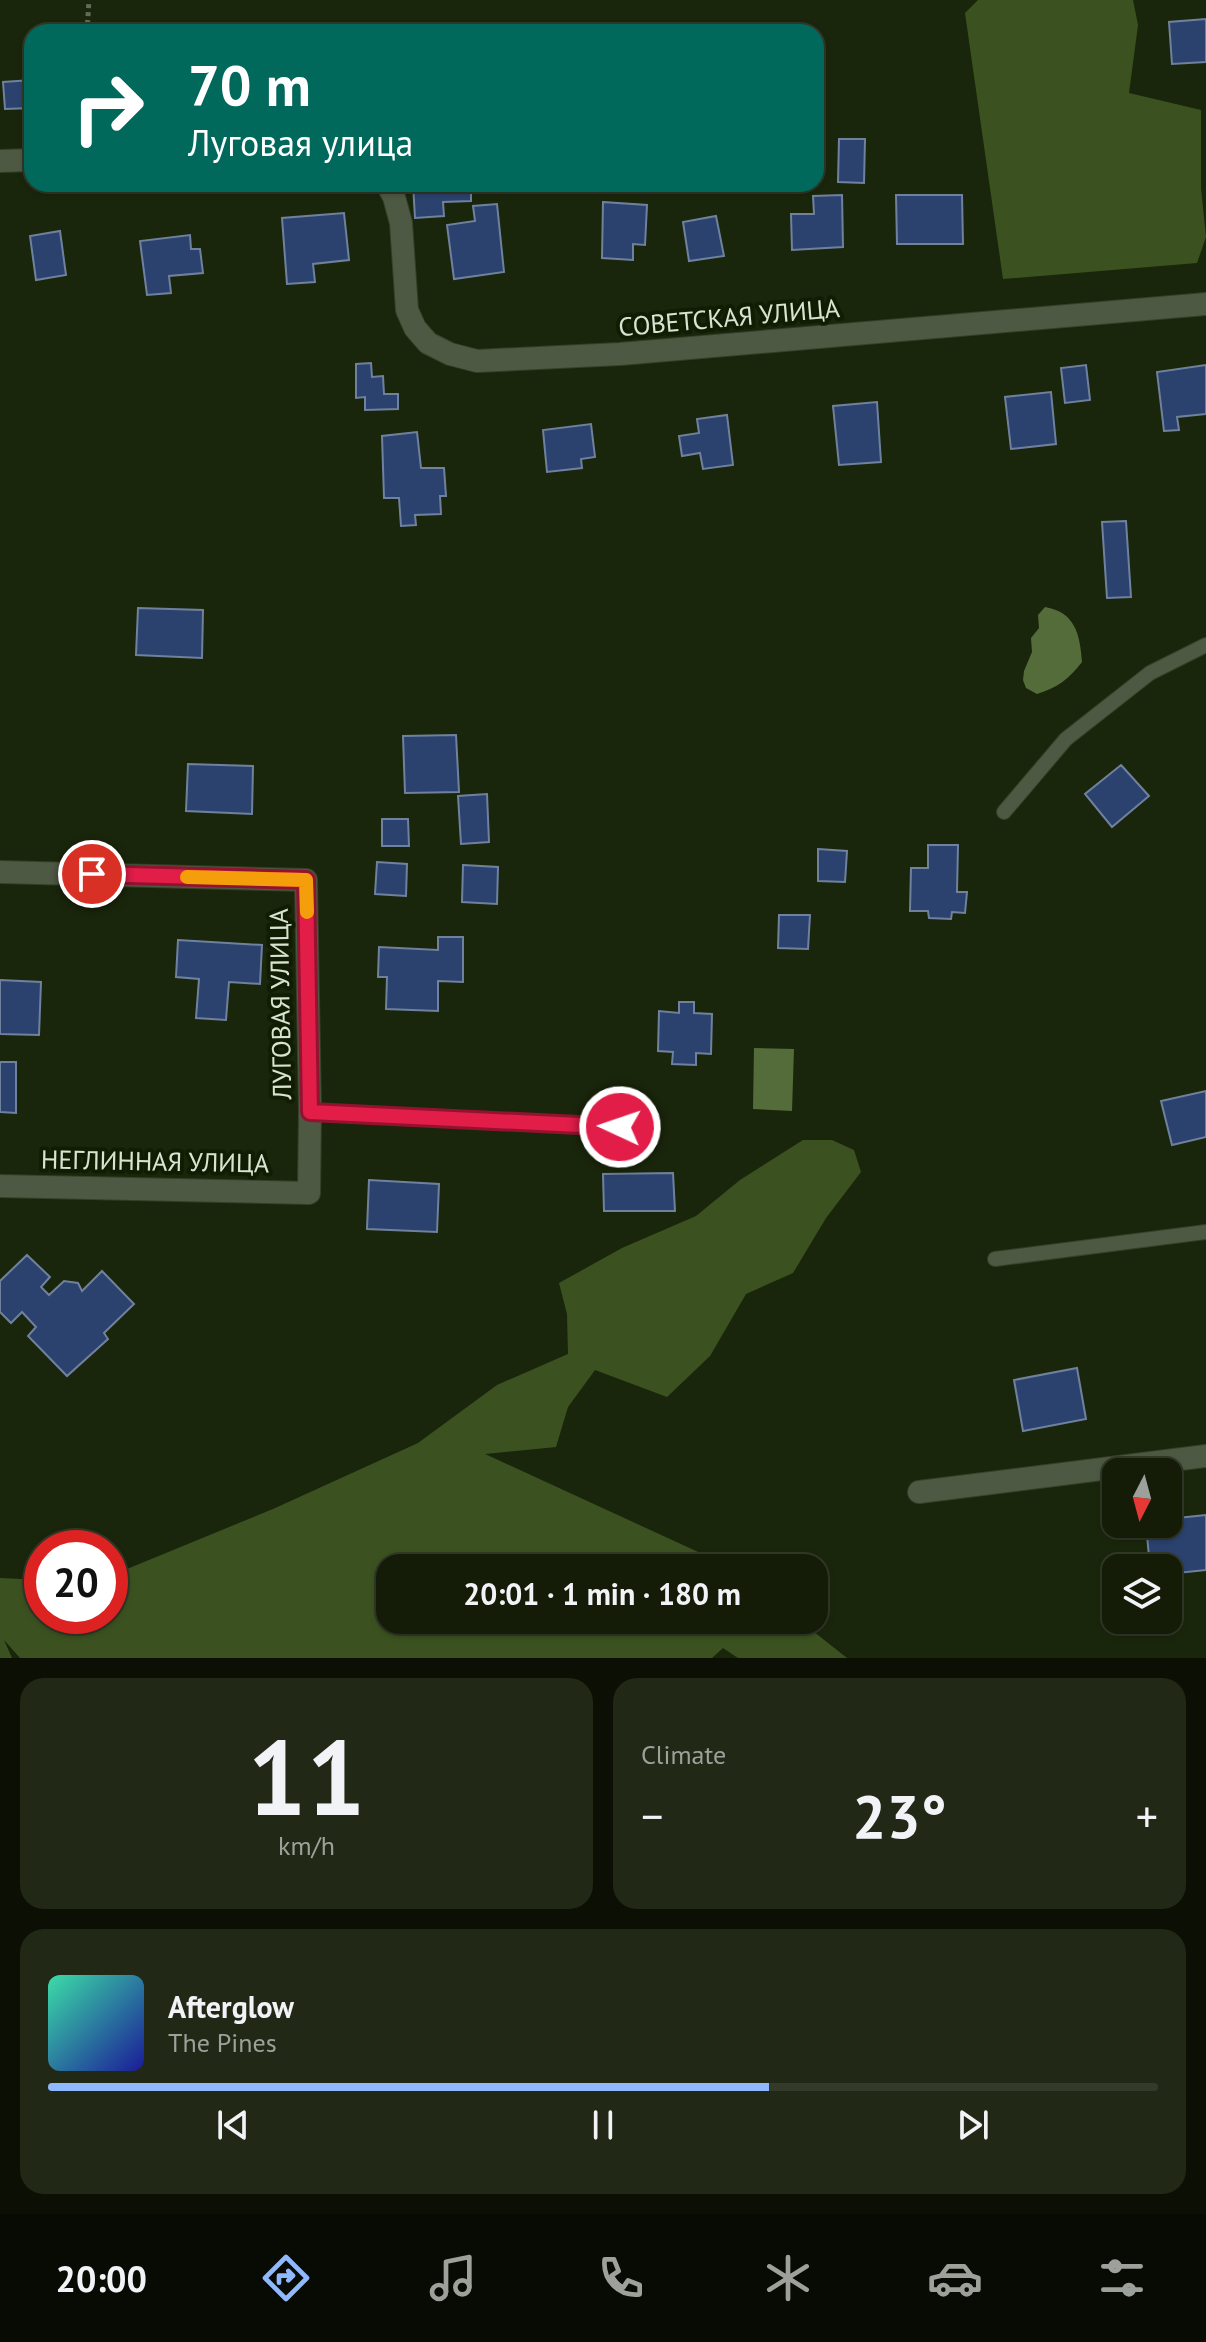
<!DOCTYPE html>
<meta charset="utf-8">
<style>
:root{--surface:#141c08;--page:#212916;--text:#f1f3f6;--muted:#9da19c;--line:#333a29;--accent:#90b8fd}
body{margin:0;font-family:"PT Sans",sans-serif;background:var(--page);color:var(--text);height:100vh;display:flex;flex-direction:column;font-size:30px;white-space:nowrap}
*{box-sizing:border-box;margin:0}
p{font-size:26px;color:var(--muted)}
.icon{flex:none;width:44px;height:44px;fill:none;stroke:currentColor;stroke-width:2;stroke-linecap:round;stroke-linejoin:round}
.map{position:relative;height:1658px;overflow:hidden}
.details{display:flex;flex-direction:column;gap:20px;padding:20px;background:#0b0f04;flex:1}
.details>*{flex:none}
.hud{position:absolute;left:24px;top:24px;width:800px;height:168px;border-radius:24px;box-shadow:0 2px 6px #0004,0 0 0 2px var(--line);background:#00695c;color:#fff;overflow:hidden}
.needle{width:52px;rotate:186deg}
.tools{position:absolute;left:1102px;top:1458px;display:grid;gap:16px}
.tools a{display:grid;place-items:center;width:80px;height:80px;border-radius:16px;background:var(--surface);box-shadow:0 2px 6px #0004,0 0 0 2px var(--line);font-size:40px}
.speed{position:absolute;left:24px;top:1530px;display:flex;gap:16px;font-size:40px;font-weight:700;text-align:center}
.speed>*{display:grid;place-content:center;width:104px;height:104px;border-radius:50%;background:var(--surface);box-shadow:0 2px 6px #0004,0 0 0 2px var(--line);line-height:1}
.speed .limit{border:12px solid #d22;background:#fff;color:#111}
.pin{position:absolute;display:grid;place-items:center;width:68px;height:68px;color:#fff;margin:-34px;border:4px solid #fff;border-radius:50%;box-shadow:0 2px 8px #0007}
.me{position:absolute;width:88px;margin:-44px;rotate:273deg;stroke-linejoin:round;filter:drop-shadow(0 0 6px #0008)}
.turn{display:flex;align-items:center;gap:28px;height:168px;padding:0 32px;font-size:36px}
.turn .icon{width:104px;height:104px;stroke-width:2.5}
.turn b{display:block;font-size:56px;line-height:68px}
.big{font-size:60px;font-weight:600;line-height:1.1}
.details .card{flex:1;display:flex;flex-direction:column;justify-content:center;gap:12px;min-width:0;padding:0 28px;border-radius:24px;background:var(--page)}
.details .dial{align-items:center;gap:0}
.dial b{font-size:104px;line-height:1}
.song{display:flex;align-items:center;gap:24px}
.cover{width:96px;height:96px;border-radius:12px;background:linear-gradient(135deg,hsl(160 70% 55%),hsl(240 70% 35%))}
.played{height:8px;border-radius:4px;background:linear-gradient(90deg,var(--accent) 65%,var(--line) 65%)}
.keys{display:flex;justify-content:space-around;direction:ltr}
.heat{display:flex;justify-content:space-between;align-items:center;font-size:44px;direction:ltr}
.details .tiles{flex:1;display:grid;gap:20px;grid-template-columns:1fr 1fr}
.card:last-child{grid-column:span 2}
.trip{position:absolute;left:376px;top:1554px;width:452px;height:80px;border-radius:24px;background:var(--surface);box-shadow:0 2px 6px #0004,0 0 0 2px var(--line);font-weight:600;line-height:80px;text-align:center}
.tab-bar{display:flex;height:128px;justify-content:space-around;align-items:center;background:#080b03;color:var(--muted)}
.tab-bar .icon{width:56px;height:56px}
.tab-bar .current{color:var(--accent)}
.tab-bar b{font-size:36px;color:var(--text)}
.map>svg:first-child{display:block}
</style>
<div class="map">
<svg width="1206" height="1658" viewBox="0 0 1206 1658">
<rect width="100%" height="100%" fill="#1a260b"/>
<path fill="#3b5220" d="M978,0H1133L1138,25L1129,93L1201,110V188L1206,237L1197,263L1003,279L965,13Z
M803,1140H832L854,1150L861,1172L826,1218L793,1273L746,1294L710,1356L667,1397L595,1370L568,1407L556,1447L485,1454L733,1568H390V1620H799L847,1658H738L723,1648L712,1658H20L4,1640L12,1658H0V1578L42,1580V1616H110V1576L273,1509L418,1443L497,1385L568,1354L567,1314L559,1283L622,1248L696,1216L740,1180Z"/>
<path fill="#546c3a" d="M1045,607C1075,612 1080,634 1082,662C1069,679 1057,688 1037,694L1026,688L1023,680L1024,671L1032,652L1031,638L1039,628L1038,615Z
M754,1048L794,1049L792,1111L753,1109Z"/>
<path fill="#2a426d" stroke="#70819e" stroke-width="2" d="M1206,19V62L1172,64L1169,22Z
M32,80V108L5,109L3,82Z
M839,139H865L864,183L838,182Z
M413,184H471V201L443,202L444,216L415,218Z
M842,195L843,247L792,250L791,214H814L813,196Z
M896,195H962L963,244H897Z
M603,202L647,205L645,245L633,244V260L602,258Z
M497,204L504,272L454,279L447,225L475,221L473,206Z
M344,213L349,260L313,264L315,282L287,284L282,218Z
M716,216L724,256L689,261L683,222Z
M60,231L66,275L36,280L30,236Z
M190,235L191,249H200L203,273L169,276L171,293L147,295L140,241Z
M371,363L372,377L383,376L384,394H398V409L365,410V397L356,398V364Z
M1086,365L1090,400L1065,403L1061,368Z
M1206,365V414L1177,417L1179,430L1164,431L1157,372Z
M1051,392L1056,444L1011,449L1005,397Z
M877,402L881,462L839,465L833,406Z
M727,415L733,465L703,469L700,453L682,456L679,436L699,433L697,419Z
M591,424L595,457L581,459L582,468L547,472L543,430Z
M417,432L421,468H444L446,496H440L441,514L415,515L416,525L401,526L399,498H384L382,436Z
M1126,521L1131,597L1107,598L1102,522Z
M138,608L203,610L202,658L136,655Z
M456,735L459,792L405,793L403,736Z
M188,764L253,766L252,814L186,811Z
M1121,765L1149,796L1112,827L1085,794Z
M487,794L489,842L461,844L458,796Z
M382,819H408L409,846H382Z
M928,845H958L957,892H967L965,913L952,912L951,919L929,918L928,911H910L911,868H928Z
M818,849L847,851L845,882L818,881Z
M377,862L407,864L406,896L375,894Z
M463,865L498,867L497,904L462,902Z
M779,915H810L808,949L778,948Z
M438,937H463V982L438,981V1011L386,1009L387,977H378L379,947L438,950Z
M178,940L262,945L260,984L229,982L226,1020L196,1018L199,979L176,977Z
M0,980L41,982L39,1035L0,1034Z
M679,1002H694V1013L712,1014L711,1054L696,1053V1065L672,1064L673,1052L658,1051L659,1011L679,1013Z
M0,1062H16V1113L0,1112Z
M1206,1091V1137L1172,1145L1161,1101Z
M673,1173L675,1211H604L603,1174Z
M369,1180L439,1184L437,1232L367,1229Z
M27,1255L50,1277L41,1287L49,1295L64,1281L78,1283L82,1291L102,1271L134,1304L104,1333L108,1339L67,1376L28,1336L36,1327L22,1312L11,1323L0,1312V1281Z
M1077,1368L1086,1419L1023,1431L1014,1380Z
M1206,1515V1570L1168,1574V1568H1150L1146,1524H1168V1519Z"/>
<g fill="none" stroke-linecap="round" stroke-linejoin="round">
<g stroke="#354027" stroke-width="16">
<path id="service" d="M1004,812L1066,739L1150,673L1206,645
M310,1112L651,1129
M995,1259L1206,1232"/>
</g>
<g stroke="#354027" stroke-width="24">
<path id="minor" d="M0,161L32,160
M387,184L394,197L401,223L407,310L415,328L428,343L450,354L477,361L620,354L1206,304
M0,872L306,880L310,1112L309,1193L0,1186
M919,1492L1206,1456"/>
</g>
<path stroke="#616c55" stroke-width="5" stroke-dasharray="4 4" stroke-linecap="butt" d="M87,32L89,0"/>
<use href="#service" stroke="#4e5944" stroke-width="14"/>
<use href="#minor" stroke="#4e5944" stroke-width="22"/>
</g>
<g fill="none" stroke-linecap="round" stroke-linejoin="round">
<g stroke="#92132f" stroke-width="20">
<path id="route" d="M92,874L306,880L310,1112L620,1127"/>
</g>
<use href="#route" stroke="#e11d48" stroke-width="14"/>
<path stroke="#f59e0b" stroke-width="14" d="M187,877L306,880L307,912"/>
</g>
<g text-anchor="middle" dominant-baseline="central" stroke-width="8" stroke-linejoin="round" paint-order="stroke">
<g font-size="26" fill="#dae3d2" stroke="#111d03">
<text transform="translate(729 317) rotate(-5)">СОВЕТСКАЯ УЛИЦА</text>
<text transform="translate(280 1004) rotate(-91)">ЛУГОВАЯ УЛИЦА</text>
<text transform="translate(155 1161) rotate(1)">НЕГЛИННАЯ УЛИЦА</text>
</g>
</g>
</svg>
<div class="tools">
<a><svg class="needle" viewBox="-14 -14 28 28"><path d="M0-13l5 13h-10z" fill="#e53935"/><path d="M0 13l5-13h-10z" fill="#9da19c"/></svg></a>
<a><svg class="icon" aria-label="layers" viewBox="0 0 24 24"><path d="M12 4l9 5-9 5-9-5zM3 14l9 5 9-5"/></svg></a>
</div>
<div class="speed"><div class="limit">20</div></div>
<div class="pin" style="left:92px;top:874px;background:#d93025"><svg class="icon" aria-label="arrive" viewBox="0 0 24 24"><path d="M6 21V4h12l-3 4 3 4H6"/></svg></div>
<svg class="me" style="left:620px;top:1127px" viewBox="-20 -20 40 40"><circle r="17" fill="#e11d48" stroke="#fff" stroke-width="3"/><path d="M0-11L8 9 0 5-8 9z" fill="#fff"/></svg>
<div class="trip">20:01 · 1 min · 180 m</div>
<div class="hud">
<div class="turn"><svg class="icon" aria-label="right" viewBox="0 0 24 24"><path d="M7 20v-9h11M14 6l5 5-5 5"/></svg><div><b>70 m</b>Луговая улица</div></div>
</div>
</div>
<section class="details">
<div class="tiles">
<div class="card dial"><b>11</b><p>km/h</p></div>
<div class="card"><p>Climate</p>
<div class="heat"><a>−</a><b class="big">23°</b><a>+</a></div>
</div>
<div class="card">
<div class="song"><i class="cover"></i><div><b>Afterglow</b><p>The Pines</p></div></div>
<div class="played"></div>
<div class="keys"><svg class="icon" aria-label="previous" viewBox="0 0 24 24"><path d="M18 5L8 12l10 7zM5 5v14"/></svg><svg class="icon" aria-label="pause" viewBox="0 0 24 24"><path d="M8 5v14M16 5v14"/></svg><svg class="icon" aria-label="next" viewBox="0 0 24 24"><path d="M6 5l10 7-10 7zM19 5v14"/></svg></div>
</div>
</div>
</section>
<nav class="tab-bar">
<b>20:00</b>
<svg class="icon current" aria-label="directions" viewBox="0 0 24 24"><path d="M12 3l9 9-9 9-9-9zM9 14v-3h6M13 9l2 2-2 2"/></svg>
<svg class="icon" aria-label="music" viewBox="0 0 24 24"><path d="M9 18V5l10-2v13"/><circle cx="6" cy="18" r="3"/><circle cx="16" cy="16" r="3"/></svg>
<svg class="icon" aria-label="phone" viewBox="0 0 24 24"><path d="M5 4h4l2 5-3 2q2 4 5 5l2-3 5 2v4C11 20 4 13 5 4z"/></svg>
<svg class="icon" aria-label="climate" viewBox="0 0 24 24"><path d="M12 3v18M4 7l16 10M4 17L20 7"/></svg>
<svg class="icon" aria-label="car" viewBox="0 0 24 24"><path d="M5 17H2v-5l4-1 3-4h7l3 4 3 1v5h-3M9 17h6M6 11h13"/><circle cx="7" cy="17" r="2"/><circle cx="17" cy="17" r="2"/></svg>
<svg class="icon" aria-label="filters" viewBox="0 0 24 24"><path d="M4 7h16M4 17h16"/><circle cx="9" cy="7" r="2"/><circle cx="15" cy="17" r="2"/></svg>
</nav>
